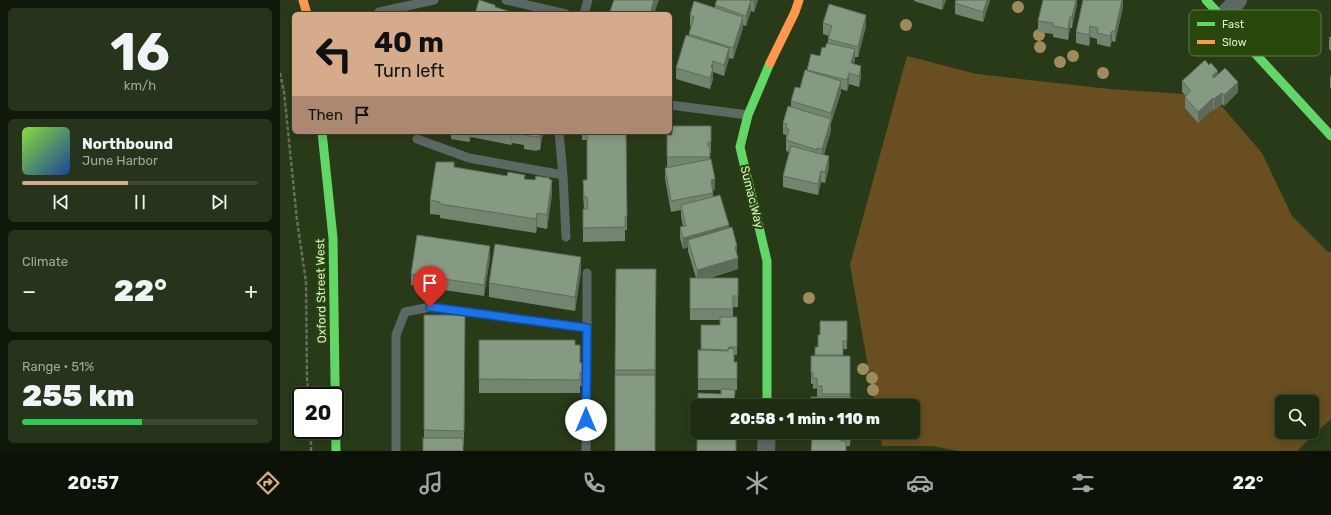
<!DOCTYPE html>
<meta charset="utf-8">
<style>
:root{--surface:#1e2c12;--page:#26341b;--text:#f1f3f6;--muted:#a1a79f;--line:#3c4832;--accent:#d6ab8b}
body{margin:0;font-family:Rubik,sans-serif;background:var(--page);color:var(--text);height:100vh;display:flex;flex-direction:column;font-size:15px;white-space:nowrap}
*{box-sizing:border-box;margin:0}
p{font-size:13px;color:var(--muted)}
.icon{flex:none;width:22px;height:22px;fill:none;stroke:currentColor;stroke-width:2;stroke-linecap:round;stroke-linejoin:round}
.map{position:relative;flex:1;overflow:hidden}
.sheet{display:flex;flex-direction:column;gap:8px;padding:8px;background:#10180a;width:280px}
.sheet>*{flex:none}
.top-card{position:absolute;left:12px;top:12px;width:380px;height:122px;border-radius:6px;box-shadow:0 2px 10px #0003,0 0 0 1px var(--line);background:#d6ab8b;color:#111;overflow:hidden}
.buttons{position:absolute;left:995px;top:395px;display:grid;gap:8px}
.buttons a{display:grid;place-items:center;width:44px;height:44px;border-radius:6px;background:var(--surface);box-shadow:0 2px 10px #0003,0 0 0 1px var(--line);font-size:20px}
.speed{position:absolute;left:12px;top:387px;display:flex;gap:8px;font-size:20px;font-weight:700;text-align:center}
.speed>*{display:grid;place-content:center;width:52px;height:52px;border-radius:50%;background:var(--surface);box-shadow:0 2px 10px #0003,0 0 0 1px var(--line);line-height:1}
.speed .limit{border:2px solid #111;border-radius:6px;background:#fff;color:#111}
.pin{position:absolute;display:grid;place-items:center;width:34px;height:34px;color:#fff;margin:-41px -17px;border-radius:50% 50% 50% 0;rotate:-45deg;box-shadow:0 0 4px #0007}
.pin .icon{rotate:45deg}
.me{position:absolute;width:44px;margin:-22px;rotate:0deg;stroke-linejoin:round;filter:drop-shadow(0 0 3px #0008)}
.turn{display:flex;align-items:center;gap:14px;height:84px;padding:0 16px;font-size:18px}
.turn .icon{width:52px;height:52px;stroke-width:2.5}
.turn b{display:block;font-size:28px;line-height:34px}
.then{display:flex;align-items:center;height:38px;padding:0 16px;background:#0003;gap:8px;font-size:15px}
.big{font-size:30px;font-weight:800;line-height:1.1}
.sheet .widget{flex:1;display:flex;flex-direction:column;justify-content:center;gap:6px;min-width:0;padding:0 14px;border-radius:6px;background:var(--page)}
.sheet .dial{align-items:center;gap:0}
.dial b{font-size:52px;line-height:1}
.song{display:flex;align-items:center;gap:12px}
.cover{width:48px;height:48px;border-radius:6px;background:linear-gradient(135deg,hsl(90 70% 55%),hsl(220 70% 35%))}
.played{height:4px;border-radius:2px;background:linear-gradient(90deg,var(--accent) 45%,var(--line) 45%)}
.keys{display:flex;justify-content:space-around;direction:ltr}
.heat{display:flex;justify-content:space-between;align-items:center;font-size:22px;direction:ltr}
.charge{height:6px;border-radius:3px;background:linear-gradient(90deg,#34c759 51%,var(--line) 0)}
.trip{position:absolute;left:410px;top:399px;width:230px;height:40px;border-radius:6px;background:var(--surface);box-shadow:0 2px 10px #0003,0 0 0 1px var(--line);font-weight:800;line-height:40px;text-align:center}
.menu{display:flex;height:64px;justify-content:space-around;align-items:center;background:#0c1207;color:var(--muted)}
.menu .icon{width:28px;height:28px}
.menu .selected{color:var(--accent)}
.menu b{font-size:18px;color:var(--text)}
main{display:flex;flex:1;min-height:0}
.map>svg:first-child{display:block}
</style>
<main>
<section class="sheet">
<div class="widget dial"><b>16</b><p>km/h</p></div>
<div class="widget">
<div class="song"><i class="cover"></i><div><b>Northbound</b><p>June Harbor</p></div></div>
<div class="played"></div>
<div class="keys"><svg class="icon" aria-label="previous" viewBox="0 0 24 24"><path d="M18 5L8 12l10 7zM5 5v14"/></svg><svg class="icon" aria-label="pause" viewBox="0 0 24 24"><path d="M8 5v14M16 5v14"/></svg><svg class="icon" aria-label="next" viewBox="0 0 24 24"><path d="M6 5l10 7-10 7zM19 5v14"/></svg></div>
</div>
<div class="widget"><p>Climate</p>
<div class="heat"><a>−</a><b class="big">22°</b><a>+</a></div>
</div>
<div class="widget"><p>Range · 51%</p><b class="big">255 km</b><div class="charge"></div></div>
</section>
<div class="map">
<svg width="1051" height="451" viewBox="0 0 1051 451">
<rect width="100%" height="100%" fill="#283a18"/>
<path fill="#684e20" fill-rule="evenodd" d="M627,56L697,74L830,89L933,96L982,153L1012,216L1048,252H1051V419L1017,451H679L652,446H602L600,432H633V406H595L570,265ZM1002,402H1032V432H1002Z"/>
<g fill="none" stroke-linecap="round" stroke-linejoin="round">
<path stroke="#647064" stroke-width="2.5" stroke-dasharray="4 2" stroke-linecap="butt" d="M0,73L4,92L17,220L26,282L27,379L29,396
M31,451V430"/>
<path stroke="#5c6863" stroke-width="9" d="M226,0L286,14
M99,12L154,0
M304,14L308,0
M390,105L468,115
M279,132L283,175L286,237
M137,139L189,158L283,175
M307,328V273
M116,451V335L125,312L150,307L307,328L306,451"/>
<path stroke="#5c6863" stroke-width="18" d="M942,17L958,0
M486,451L487,432"/>
<path stroke="#63d668" stroke-width="9" d="M926,0L1051,136
M42,132L53,238L56,451
M487,406V261L460,147L468,115L490,63"/>
<path stroke="#ff974d" stroke-width="9" d="M23,0L27,14
M490,63L515,12L519,0"/>
</g>
<g fill="#9d8d5d">
<circle cx="738" cy="7" r="6"/>
<circle cx="626" cy="25" r="6"/>
<circle cx="759" cy="35" r="6"/>
<circle cx="760" cy="47" r="6"/>
<circle cx="793" cy="56" r="6"/>
<circle cx="780" cy="62" r="6"/>
<circle cx="823" cy="73" r="6"/>
<circle cx="529" cy="298" r="6"/>
<circle cx="583" cy="369" r="6"/>
<circle cx="592" cy="378" r="6"/>
<circle cx="593" cy="390" r="6"/>
</g>
<path fill="#738470" d="M437,0H478L474,12L471,11L466,26L463,25V28L453,59L449,58L444,76L433,72V79L430,89L396,79V68L409,36V34L411,27L410,26V15L435,8V5Z
M634,0H666L662,10L634,1Z
M676,0H710L703,22L675,14V3Z
M797,0V4L792,28H790L788,40L773,37V34L758,32V21Z
M843,0V7L835,42L832,41L830,47L817,44V39L810,37L809,46L796,43V32Z
M543,23L586,26L578,57H575L574,64L581,77L579,87L569,84L567,91L561,89V92L551,123V130L544,155L549,167L545,183L541,182L538,195L503,187V176L509,152L506,151V135L503,134V123L511,107V101L520,88L527,70L540,56L548,43V39L549,36L543,34Z
M1051,36V51L1049,49V38Z
M938,75L958,92L944,106L942,104L934,110L933,109L918,123L905,108V97L906,96L902,92V81Z
M1051,76V88H1050V77Z
M431,126V153H430V159L435,190H433V197L449,228L457,255L458,269L430,278H458V307H453V317H457V355H454V362H457V390H455V406H418L441,394V390H418V350H421V325H440V320H410V278H416L408,251V247L403,249L400,238V227H403L401,216V210L391,212L385,179V168H387V135H392Z
M171,132H263L260,150H257V151L244,149V145L232,143L231,145L191,137L189,142L171,139Z
M302,132H346L347,230H345V241L303,242V209H304L303,194V180H307V140H302Z
M174,167L227,176L245,179L272,194L267,229L257,227L256,233L160,218V215L150,214V200Z
M210,257L204,296L131,285V274Z
M336,269H376L375,451L335,375Z
M301,271L295,311L209,297V283Z
M144,315H185L184,445L144,438Z
M567,321V349H563V356H570V397H537V388L533,389V384H531V356H535V347H538L540,335Z
M199,340L295,345L300,363H303V386H300V393H199Z
M536,432H571L570,446H566L536,437Z"/>
<path fill="#5e6b5b" d="M374,0H379L374,14H370Z
M471,0V11L466,26V16Z
M475,0H478L474,12V2Z
M662,0H666L662,10Z
M707,0H710L703,22V12Z
M796,0H797V4L792,28V17Z
M842,0H843V7L835,42V31Z
M586,15V26L578,57V47Z
M463,17V28L453,59V48Z
M790,17V28L788,40V29Z
M810,26V37L809,46V35Z
M832,31V41L830,47V36Z
M449,48V59L444,76V65Z
M575,49V60L571,74V63Z
M433,61V79L430,89L431,67Z
M581,66V77L579,87V76Z
M938,71V81L932,76Z
M569,73V84L567,91V80Z
M561,81V92L551,123V130L542,160V149L551,120V113Z
M958,82V92L944,106V95Z
M942,93V104L934,110V99Z
M933,98V109L918,123V112Z
M189,132H191V137L189,142Z
M231,132H232L231,145Z
M261,132H263L260,150V136Z
M549,156V167L545,183V172Z
M541,171V182L538,195V184Z
M435,179V190L431,191V180Z
M272,180V194L267,229V215Z
M257,213V227L256,233V219Z
M449,225V236L408,240V247L403,249V238Z
M210,246V257L204,296V285Z
M457,246V257L455,247Z
M301,257V271L295,311V297Z
M458,258V269L417,281V270Z"/>
<path fill="#869982" stroke="#5e6b5b" d="M199,0L215,5V7L238,14H195Z
M334,0H374L370,14H329Z
M437,0H475L474,2L471,0L466,16L435,5Z
M676,0H707L703,12L675,3Z
M763,0H796L792,17H790L788,29L773,26V23L758,21Z
M803,0H842L835,31H832L830,36L817,33L818,28L810,26L809,35L796,32Z
M414,1L463,17L453,48L409,34L414,17L410,15Z
M549,4L586,15L578,47L548,39L552,26L543,23Z
M406,35L449,48L444,65L433,61L431,67L433,68L430,78L396,68Z
M1051,36V41L1049,38Z
M547,43L575,49L571,63L581,66L579,76L569,73L567,80L527,70L531,54L540,56L542,47L545,48Z
M925,60L929,65L931,63L938,71L932,76L934,78L945,68L958,82L944,95L942,93L934,99L933,98L918,112L905,97L911,91L902,81Z
M525,70L561,81L551,113L511,101L515,87L520,88Z
M508,106L551,119L542,149L537,148V150L506,140L509,129H506L507,124L503,123Z
M392,126H431V142H428V146H430V157H387V135H392Z
M244,132H261L260,136H257V137L244,135Z
M307,132H346L347,217H345V227L303,228V209H308L307,197H304L303,180H307Z
M511,146L549,156L545,172L541,171L538,184L503,176Z
M431,159L435,179L431,180L433,193L391,201L385,168Z
M156,162H174V167L227,176L228,172L245,175L244,179L255,180L256,176L269,178L270,180H272L267,215L257,213L256,219L160,204V202L150,200Z
M440,195L449,225L403,238L400,227L406,226L401,205Z
M452,227L457,246L455,247L458,258L417,270L408,240Z
M137,235L210,246L204,285L131,274Z
M215,244L301,257L295,297L209,283Z
M336,269H376L375,370H335Z
M410,278H458V296H453V309H410Z
M144,315H185L184,431L144,430Z
M440,317H457V347H449L448,350L421,349V325H440Z
M540,321H567V341H563V355H535V347H538V335H540Z
M199,340H295V345H300V363H303V373L300,372V380L199,379Z
M448,348L454,349V362H457V379H418V350L448,351Z
M531,356H570V394H542V386H537V378H533V373H531Z
M335,375H375V451H335Z
M441,389L455,390L454,406H418V393L441,394Z
M531,397H571V406H531Z
M417,420V432H456V451H417Z
M539,432H571L570,435H539Z
M532,437L561,438V441H566V451H531Z
M143,438H183V451H143Z"/>
<g fill="none" stroke-linecap="round" stroke-linejoin="round">
<g stroke="#114b97" stroke-width="10">
<path id="route" d="M150,307L307,328L306,420"/>
</g>
<use href="#route" stroke="#1a73e8" stroke-width="7"/>
</g>
<g text-anchor="middle" dominant-baseline="central" stroke-width="4" stroke-linejoin="round" paint-order="stroke">
<g font-size="12" fill="#dbefcf" stroke="#27480a">
<text transform="translate(472 197) rotate(76)">Sumac Way</text>
<text transform="translate(41 291) rotate(-91)">Oxford Street West</text>
</g>
</g>
<rect x="909" y="10" width="132" height="46" rx="6" fill="#27480a" stroke="#5d7a45" stroke-width="1"/>
<rect x="917" y="22" width="18" height="4" fill="#63d668"/>
<rect x="917" y="40" width="18" height="4" fill="#ff974d"/>
<g font-size="11" fill="#dbefcf">
<text x="942" y="28">Fast</text>
<text x="942" y="46">Slow</text>
</g>
</svg>
<div class="buttons">
<a><svg class="icon" aria-label="search" viewBox="0 0 24 24"><circle cx="10" cy="10" r="6"/><path d="M15 15l6 6"/></svg></a>
</div>
<div class="speed"><div class="limit">20</div></div>
<div class="pin" style="left:150px;top:307px;background:#d93025"><svg class="icon" aria-label="arrive" viewBox="0 0 24 24"><path d="M6 21V4h12l-3 4 3 4H6"/></svg></div>
<svg class="me" style="left:306px;top:420px" viewBox="-20 -20 40 40"><circle r="19" fill="#fff"/><path d="M0-13L10 11 0 6-10 11z" fill="#1a73e8"/></svg>
<div class="trip">20:58 · 1 min · 110 m</div>
<div class="top-card">
<div class="turn"><svg class="icon" aria-label="left" viewBox="0 0 24 24"><path d="M17 20v-9H6M10 6l-5 5 5 5"/></svg><div><b>40 m</b>Turn left</div></div>
<div class="then">Then<svg class="icon" aria-label="arrive" viewBox="0 0 24 24"><path d="M6 21V4h12l-3 4 3 4H6"/></svg></div>
</div>
</div>
</main>
<nav class="menu">
<b>20:57</b>
<svg class="icon selected" aria-label="directions" viewBox="0 0 24 24"><path d="M12 3l9 9-9 9-9-9zM9 14v-3h6M13 9l2 2-2 2"/></svg>
<svg class="icon" aria-label="music" viewBox="0 0 24 24"><path d="M9 18V5l10-2v13"/><circle cx="6" cy="18" r="3"/><circle cx="16" cy="16" r="3"/></svg>
<svg class="icon" aria-label="phone" viewBox="0 0 24 24"><path d="M5 4h4l2 5-3 2q2 4 5 5l2-3 5 2v4C11 20 4 13 5 4z"/></svg>
<svg class="icon" aria-label="climate" viewBox="0 0 24 24"><path d="M12 3v18M4 7l16 10M4 17L20 7"/></svg>
<svg class="icon" aria-label="car" viewBox="0 0 24 24"><path d="M5 17H2v-5l4-1 3-4h7l3 4 3 1v5h-3M9 17h6M6 11h13"/><circle cx="7" cy="17" r="2"/><circle cx="17" cy="17" r="2"/></svg>
<svg class="icon" aria-label="filters" viewBox="0 0 24 24"><path d="M4 7h16M4 17h16"/><circle cx="9" cy="7" r="2"/><circle cx="15" cy="17" r="2"/></svg>
<b>22°</b>
</nav>
